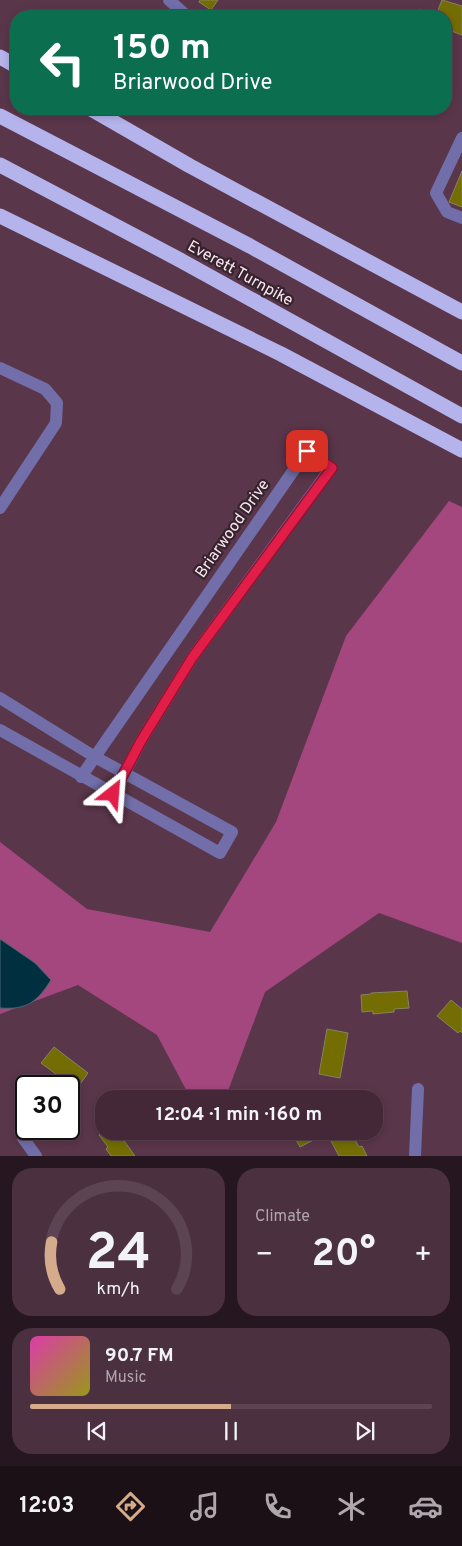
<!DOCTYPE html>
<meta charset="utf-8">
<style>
:root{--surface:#442838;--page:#4b3040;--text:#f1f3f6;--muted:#afa6ae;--line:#5c4453;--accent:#d6ab8b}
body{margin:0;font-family:Overpass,sans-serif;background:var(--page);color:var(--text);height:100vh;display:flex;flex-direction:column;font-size:19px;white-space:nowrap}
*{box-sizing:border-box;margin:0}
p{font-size:16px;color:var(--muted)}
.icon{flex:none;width:28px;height:28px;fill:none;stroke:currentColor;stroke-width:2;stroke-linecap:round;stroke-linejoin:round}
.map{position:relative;height:1156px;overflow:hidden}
.panel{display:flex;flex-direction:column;gap:12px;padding:12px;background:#25161f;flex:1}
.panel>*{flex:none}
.guide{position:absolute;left:10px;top:10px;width:442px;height:105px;border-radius:20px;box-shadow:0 2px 8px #0003,0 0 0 1px var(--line);background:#0b6e4f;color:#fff;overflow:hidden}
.speed{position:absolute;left:15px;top:1075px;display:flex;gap:10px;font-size:25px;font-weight:700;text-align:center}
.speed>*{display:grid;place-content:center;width:65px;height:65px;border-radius:50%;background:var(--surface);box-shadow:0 2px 8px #0003,0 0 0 1px var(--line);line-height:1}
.speed .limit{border:2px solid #111;border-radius:8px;background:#fff;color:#111}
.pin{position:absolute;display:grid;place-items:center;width:42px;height:42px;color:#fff;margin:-21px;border-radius:10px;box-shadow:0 2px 8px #0006}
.me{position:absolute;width:55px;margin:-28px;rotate:28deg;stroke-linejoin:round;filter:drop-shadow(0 0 4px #0008)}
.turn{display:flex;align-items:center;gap:18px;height:105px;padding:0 20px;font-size:22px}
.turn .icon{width:65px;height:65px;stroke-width:2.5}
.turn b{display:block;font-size:35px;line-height:42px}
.big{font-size:38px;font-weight:700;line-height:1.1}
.panel .tile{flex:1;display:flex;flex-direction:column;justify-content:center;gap:8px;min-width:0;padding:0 18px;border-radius:20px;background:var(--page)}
.panel .dial{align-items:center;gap:0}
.dial svg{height:130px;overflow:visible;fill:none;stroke:var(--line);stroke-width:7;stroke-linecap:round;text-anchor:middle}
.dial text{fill:var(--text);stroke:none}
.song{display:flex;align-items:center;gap:15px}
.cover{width:60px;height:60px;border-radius:8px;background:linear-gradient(135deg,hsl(320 70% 55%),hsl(60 70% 35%))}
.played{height:5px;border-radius:2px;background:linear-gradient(90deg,var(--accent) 50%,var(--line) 50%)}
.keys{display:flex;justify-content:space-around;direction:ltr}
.heat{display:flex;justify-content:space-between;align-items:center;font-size:28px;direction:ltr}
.panel .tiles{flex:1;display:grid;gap:12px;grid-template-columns:1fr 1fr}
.tile:last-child{grid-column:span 2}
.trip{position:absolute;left:95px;top:1090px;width:288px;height:50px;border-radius:20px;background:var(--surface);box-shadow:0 2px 8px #0003,0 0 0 1px var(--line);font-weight:700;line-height:50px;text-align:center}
.dock{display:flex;height:80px;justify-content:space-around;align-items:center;background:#1b1016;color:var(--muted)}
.dock .icon{width:35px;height:35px}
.dock .current{color:var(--accent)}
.dock b{font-size:22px;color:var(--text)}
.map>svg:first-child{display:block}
</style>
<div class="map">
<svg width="462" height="1156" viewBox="0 0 462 1156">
<rect width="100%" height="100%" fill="#5a364a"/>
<path fill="#a3477e" d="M449,501L462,507V943L379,913L265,992L225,1099H191L157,1035L78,985L0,1014V842L87,909L210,932L276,822L346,636Z"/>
<path fill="#003040" stroke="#4b6674" d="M0,939L35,963L51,980C37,1002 27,1010 0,1008Z"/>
<path fill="#736d03" stroke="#85845a" d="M200,0H218L211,10L199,2Z
M442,0L462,6V35L446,29V16H416L419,9L436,15Z
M386,10L401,16H384Z
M239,11L249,16H236Z
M462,171V207L449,202Z
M407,991L409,1008L394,1009V1012L373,1014V1011L362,1012L361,995L371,994V993Z
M451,1000L462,1009V1033L460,1031L458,1033L437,1016Z
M327,1029L348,1033L340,1078L319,1074Z
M54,1047L88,1073L78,1087L65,1077L64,1080L41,1063Z
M104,1131H117L135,1156H111L106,1149L108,1147L99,1135Z
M291,1131H324L325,1134L300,1147Z
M350,1131L359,1147L362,1146L367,1156H339L331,1141Z"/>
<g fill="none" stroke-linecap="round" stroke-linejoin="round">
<path stroke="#726ea9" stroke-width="12" d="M169,0L187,16
M462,138L436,193L447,212L462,218
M0,368L45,389L57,403L56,423L0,508
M0,698L95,757L232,832L220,853L0,730
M81,777L307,451L331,468L192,658L141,741L113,795
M23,1138L36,1156
M415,1156L418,1089"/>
<path stroke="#b5b3eb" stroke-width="15" d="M0,57L16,66
M91,109L190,166L462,312
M0,116L250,246L462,363
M0,165L180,260L462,416
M0,216L281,354L462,450"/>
</g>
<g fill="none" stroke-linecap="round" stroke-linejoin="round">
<g stroke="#92132f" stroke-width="12">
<path id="route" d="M113,794L141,741L192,658L332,468L307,451"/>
</g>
<use href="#route" stroke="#e11d48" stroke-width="9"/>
</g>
<g text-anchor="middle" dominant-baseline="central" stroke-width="4.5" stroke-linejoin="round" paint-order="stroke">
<g font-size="16" fill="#fbe4ef" stroke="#35242d">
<text transform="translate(240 274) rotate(29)">Everett Turnpike</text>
<text transform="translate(233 529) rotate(-55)">Briarwood Drive</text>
</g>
</g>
</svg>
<div class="speed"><div class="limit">30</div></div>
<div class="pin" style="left:307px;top:451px;background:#d93025"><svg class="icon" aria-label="arrive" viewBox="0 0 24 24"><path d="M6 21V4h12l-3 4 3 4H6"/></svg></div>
<svg class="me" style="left:113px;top:794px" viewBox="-20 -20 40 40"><path d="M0-17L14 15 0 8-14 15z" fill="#e11d48" stroke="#fff" stroke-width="4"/></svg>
<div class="trip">12:04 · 1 min · 160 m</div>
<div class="guide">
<div class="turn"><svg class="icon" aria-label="left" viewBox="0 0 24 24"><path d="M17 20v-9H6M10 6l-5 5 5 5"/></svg><div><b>150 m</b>Briarwood Drive</div></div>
</div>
</div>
<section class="panel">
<div class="tiles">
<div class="tile dial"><svg viewBox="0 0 100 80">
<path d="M14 69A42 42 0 1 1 86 69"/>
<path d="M14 69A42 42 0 0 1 9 40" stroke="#d6ab8b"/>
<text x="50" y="56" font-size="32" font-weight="700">24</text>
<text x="50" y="72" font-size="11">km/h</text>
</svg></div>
<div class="tile"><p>Climate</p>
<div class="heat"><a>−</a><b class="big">20°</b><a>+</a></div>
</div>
<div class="tile">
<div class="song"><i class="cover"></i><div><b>90.7 FM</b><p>Music</p></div></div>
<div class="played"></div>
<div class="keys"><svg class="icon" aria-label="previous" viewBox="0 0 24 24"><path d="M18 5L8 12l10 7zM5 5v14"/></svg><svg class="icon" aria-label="pause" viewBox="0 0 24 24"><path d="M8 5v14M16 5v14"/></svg><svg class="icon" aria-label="next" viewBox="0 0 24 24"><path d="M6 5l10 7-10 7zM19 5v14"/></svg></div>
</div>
</div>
</section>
<nav class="dock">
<b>12:03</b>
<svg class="icon current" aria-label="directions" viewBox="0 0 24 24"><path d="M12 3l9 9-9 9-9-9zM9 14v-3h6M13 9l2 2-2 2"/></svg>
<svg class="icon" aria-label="music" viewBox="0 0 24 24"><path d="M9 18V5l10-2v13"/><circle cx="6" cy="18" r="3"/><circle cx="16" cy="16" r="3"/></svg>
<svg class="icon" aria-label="phone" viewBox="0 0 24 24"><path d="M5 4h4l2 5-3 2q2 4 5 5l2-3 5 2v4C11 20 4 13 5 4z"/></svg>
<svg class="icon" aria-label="climate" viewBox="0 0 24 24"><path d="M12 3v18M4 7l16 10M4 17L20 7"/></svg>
<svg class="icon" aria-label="car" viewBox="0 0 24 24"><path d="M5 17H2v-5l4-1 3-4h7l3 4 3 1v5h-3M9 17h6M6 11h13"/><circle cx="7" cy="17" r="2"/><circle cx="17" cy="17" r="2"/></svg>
</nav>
